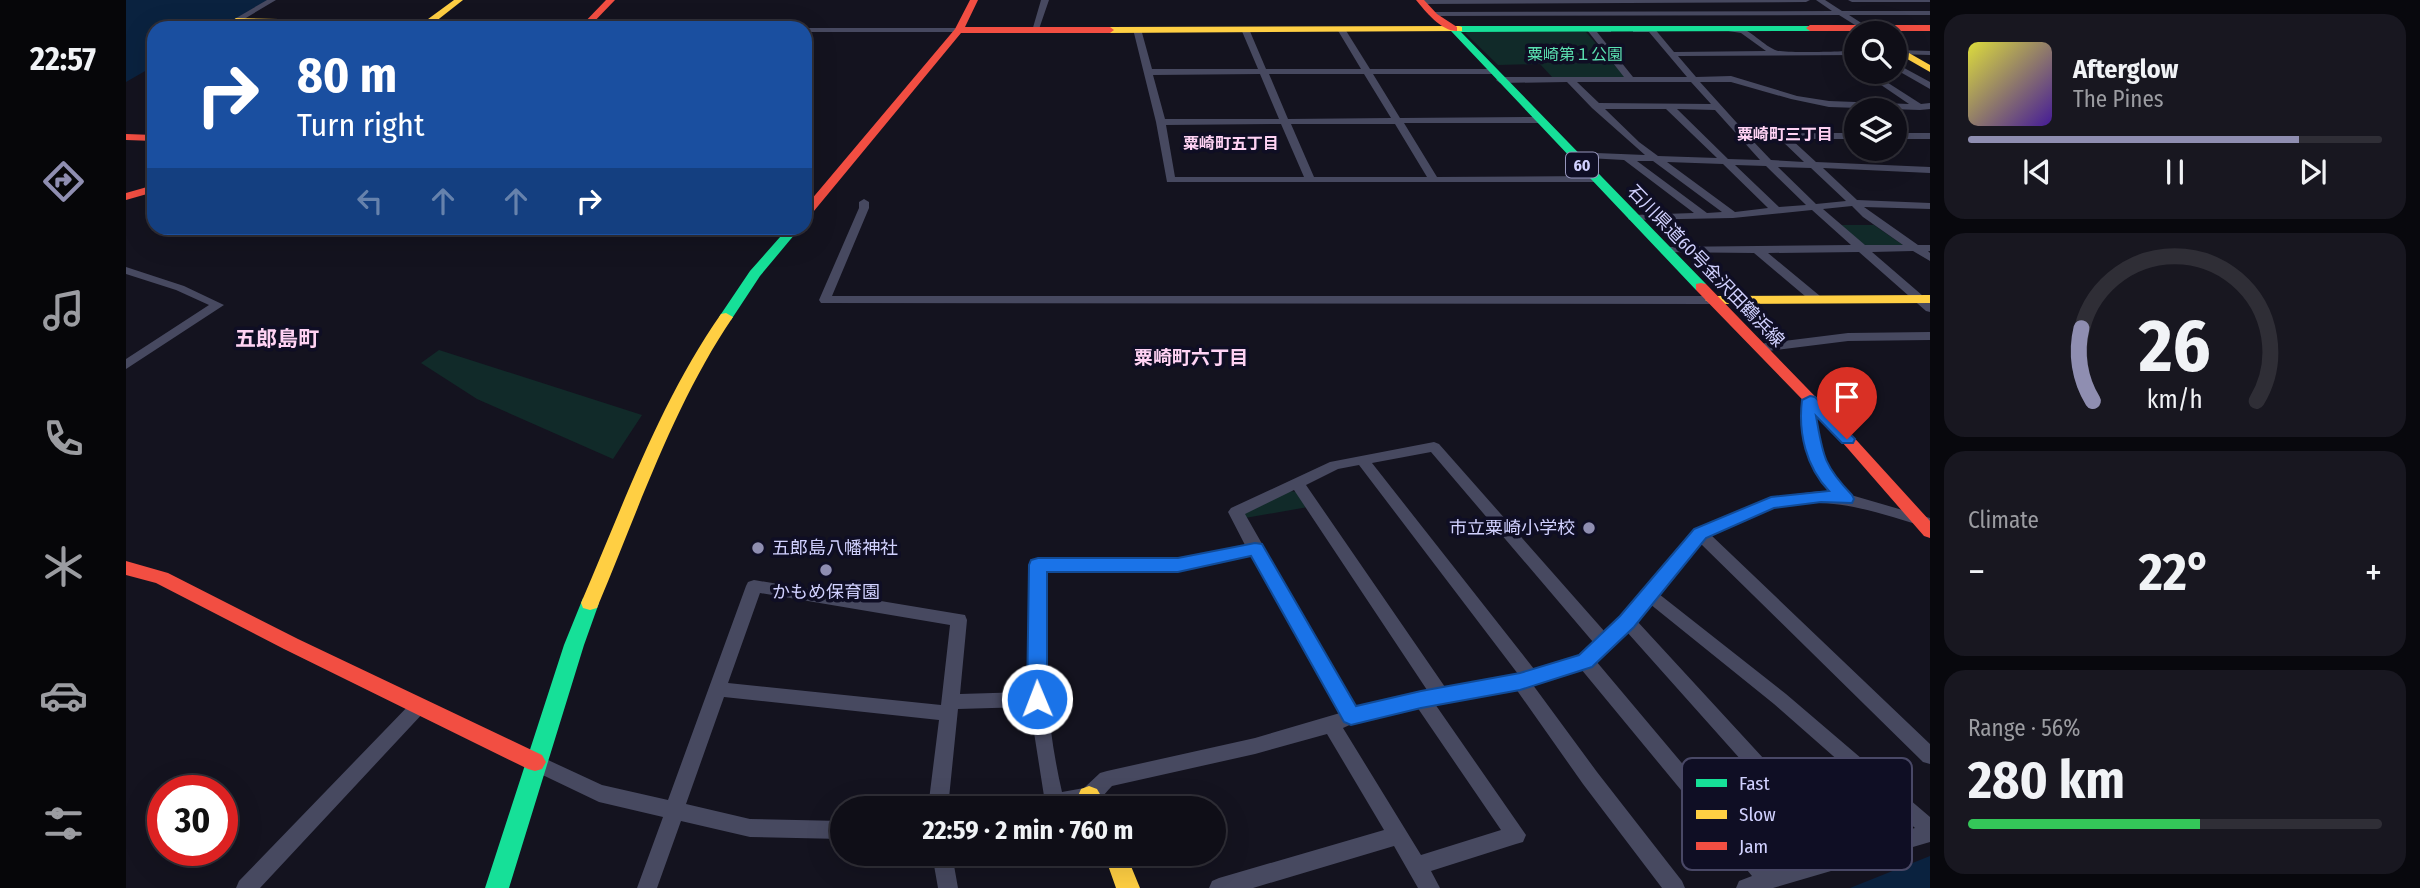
<!DOCTYPE html>
<meta charset="utf-8">
<style>
:root{--surface:#0f0e17;--page:#181720;--text:#f1f3f6;--muted:#9b9ca1;--line:#2f2e36;--accent:#8f8eb1}
body{margin:0;font-family:"Fira Sans Condensed","Noto Sans JP",sans-serif;background:var(--page);color:var(--text);height:100vh;display:flex;flex-direction:column;font-size:26px;white-space:nowrap}
*{box-sizing:border-box;margin:0}
p{font-size:23px;color:var(--muted)}
.icon{flex:none;width:38px;height:38px;fill:none;stroke:currentColor;stroke-width:2;stroke-linecap:round;stroke-linejoin:round}
.map{position:relative;flex:1;overflow:hidden}
.drawer{display:flex;flex-direction:column;gap:14px;padding:14px;background:#08080d;width:490px}
.drawer>*{flex:none}
.guide{position:absolute;left:21px;top:21px;width:665px;height:214px;border-radius:21px;box-shadow:0 7px 28px #0002,0 0 0 2px var(--line);background:#1a4fa0;color:#fff;overflow:hidden}
.buttons{position:absolute;left:1718px;top:21px;display:grid;gap:14px}
.buttons a{display:grid;place-items:center;width:63px;height:63px;border-radius:50%;background:var(--surface);box-shadow:0 7px 28px #0002,0 0 0 2px var(--line);font-size:35px}
.speed{position:absolute;left:21px;top:775px;display:flex;gap:14px;font-size:35px;font-weight:700;text-align:center}
.speed>*{display:grid;place-content:center;width:91px;height:91px;border-radius:50%;background:var(--surface);box-shadow:0 7px 28px #0002,0 0 0 2px var(--line);line-height:1}
.speed .limit{border:10px solid #d22;background:#fff;color:#111}
.pin{position:absolute;display:grid;place-items:center;width:60px;height:60px;color:#fff;margin:-72px -30px;border-radius:50% 50% 50% 0;rotate:-45deg;box-shadow:0 0 7px #0007}
.pin .icon{rotate:45deg}
.me{position:absolute;width:77px;margin:-38px;rotate:359deg;stroke-linejoin:round;filter:drop-shadow(0 0 5px #0008)}
.turn{display:flex;align-items:center;gap:24px;height:147px;padding:0 35px;font-size:32px}
.turn .icon{width:91px;height:91px;stroke-width:2.5}
.turn b{display:block;font-size:49px;line-height:60px}
.lanes{display:flex;align-items:center;height:66px;padding:0 35px;background:#0003;justify-content:center;gap:35px;direction:ltr}
.lanes .off{opacity:.35}
.big{font-size:52px;font-weight:700;line-height:1.1}
.drawer .widget{flex:1;display:flex;flex-direction:column;justify-content:center;gap:10px;min-width:0;padding:0 24px;border-radius:21px;background:var(--page)}
.drawer .dial{align-items:center;gap:0}
.dial svg{height:182px;overflow:visible;fill:none;stroke:var(--line);stroke-width:7;stroke-linecap:round;text-anchor:middle}
.dial text{fill:var(--text);stroke:none}
.song{display:flex;align-items:center;gap:21px}
.cover{width:84px;height:84px;border-radius:10px;background:linear-gradient(135deg,hsl(60 70% 55%),hsl(260 70% 35%))}
.played{height:7px;border-radius:4px;background:linear-gradient(90deg,var(--accent) 80%,var(--line) 80%)}
.keys{display:flex;justify-content:space-around;direction:ltr}
.heat{display:flex;justify-content:space-between;align-items:center;font-size:38px;direction:ltr}
.charge{height:10px;border-radius:5px;background:linear-gradient(90deg,#34c759 56%,var(--line) 0)}
.trip{position:absolute;left:704px;top:796px;width:396px;height:70px;border-radius:35px;background:var(--surface);box-shadow:0 7px 28px #0002,0 0 0 2px var(--line);font-weight:700;line-height:70px;text-align:center}
main{display:flex;flex:1;min-height:0}
.tabs{display:flex;flex-direction:column;width:126px;justify-content:space-around;align-items:center;background:#060609;color:var(--muted)}
.tabs .icon{width:49px;height:49px}
.tabs .selected{color:var(--accent)}
.tabs b{font-size:32px;color:var(--text)}
.map>svg:first-child{display:block}
</style>
<main>
<nav class="tabs">
<b>22:57</b>
<svg class="icon selected" aria-label="directions" viewBox="0 0 24 24"><path d="M12 3l9 9-9 9-9-9zM9 14v-3h6M13 9l2 2-2 2"/></svg>
<svg class="icon" aria-label="music" viewBox="0 0 24 24"><path d="M9 18V5l10-2v13"/><circle cx="6" cy="18" r="3"/><circle cx="16" cy="16" r="3"/></svg>
<svg class="icon" aria-label="phone" viewBox="0 0 24 24"><path d="M5 4h4l2 5-3 2q2 4 5 5l2-3 5 2v4C11 20 4 13 5 4z"/></svg>
<svg class="icon" aria-label="climate" viewBox="0 0 24 24"><path d="M12 3v18M4 7l16 10M4 17L20 7"/></svg>
<svg class="icon" aria-label="car" viewBox="0 0 24 24"><path d="M5 17H2v-5l4-1 3-4h7l3 4 3 1v5h-3M9 17h6M6 11h13"/><circle cx="7" cy="17" r="2"/><circle cx="17" cy="17" r="2"/></svg>
<svg class="icon" aria-label="filters" viewBox="0 0 24 24"><path d="M4 7h16M4 17h16"/><circle cx="9" cy="7" r="2"/><circle cx="15" cy="17" r="2"/></svg>
</nav>
<div class="map">
<svg width="1804" height="888" viewBox="0 0 1804 888">
<rect width="100%" height="100%" fill="#14131f"/>
<path fill="#112a29" d="M1342,32H1460L1499,77H1426L1414,64L1372,65L1339,33Z
M1714,225H1748L1777,245H1737Z
M313,350L516,415L487,459L351,399L295,363Z
M1164,491L1171,492L1182,507L1119,518L1118,512Z"/>
<path fill="#0a223f" d="M0,0H142L94,28H28V66L0,82Z
M1804,856V888H1724Z"/>
<g fill="none" stroke-linecap="round" stroke-linejoin="round">
<path fill="#474960" fill-rule="evenodd" d="M141,0H150L103,28H93Z
M915,0H923L913,29L906,31Z
M1295,0H1684L1680,2L1296,4L1292,2Z
M1690,0H1699L1716,11H1804V15H1723L1740,26L1741,28L1737,30L1713,15L1306,16L1302,14L1306,12L1706,11Z
M1722,0H1804V2H1726Z
M458,25L482,26L486,28H455Z
M1011,27L1015,29L1026,69H1132L1115,29L1119,27L1123,29L1140,69H1235L1211,29L1215,27L1219,29L1244,69H1369L1370,71L1366,74H1247L1274,118L1414,117L1419,120L1414,123H1278L1311,177L1470,176L1475,179L1470,182H1041L1030,122L1007,29ZM1134,74L1153,119H1039L1027,75ZM1143,74H1238L1265,118L1162,119ZM1155,124L1178,177H1049L1040,125ZM1165,124H1269L1301,177H1188Z
M678,28H833L837,30L833,32H679Z
M1465,28H1485V32H1471L1507,77H1561L1523,32H1507V28H1528L1548,52L1640,51L1615,33L1596,30C1618,19 1631,42 1649,50C1658,54 1716,51 1731,51V55L1552,56L1570,77L1605,76L1671,96L1703,101L1783,104L1736,72H1745L1795,104L1804,103V109L1794,110L1703,107L1665,99L1605,82H1574L1620,133H1731V139H1665L1690,162L1804,167V173L1697,168L1731,200L1804,203V209L1738,207L1792,245H1804V251H1802L1804,253V261L1787,251L1746,252L1804,302V312L1800,311L1733,252L1642,253L1694,296L1696,299L1690,303L1686,302L1628,253L1534,252V248L1538,247L1725,245L1686,210L1607,218L1503,220L1502,218L1507,215L1568,213L1498,160L1443,157V153L1446,152L1519,155L1466,108L1441,82L1374,83L1370,80L1374,77H1498L1461,30ZM1451,82H1565L1585,104L1473,103ZM1479,109H1540L1591,158L1532,156L1513,142ZM1551,109L1589,110L1634,160L1602,159ZM1625,139H1654L1678,162L1645,160ZM1511,161H1527L1596,212L1581,213ZM1541,162L1597,164L1642,208L1609,212ZM1609,165L1640,166L1680,205L1653,207ZM1652,167L1685,168L1720,201L1690,204ZM1726,206L1737,217L1777,245H1739L1697,209Z
M1769,50L1804,51V55L1769,54Z
M1769,63L1804,82V89L1769,69Z
M1769,133H1804V139H1769Z
M738,199L743,202V208L706,296H1586L1592,300L1586,304L695,303L693,300L733,208V202Z
M0,267L58,286L98,305L0,369V359L83,305L50,290L0,274Z
M1804,332V340L1722,341L1633,352L1627,348L1633,344L1722,333Z
M1684,396L1691,400L1690,429L1697,454L1707,473L1725,495L1804,518V528C1751,513 1705,494 1650,507C1628,511 1605,526 1585,535L1804,744V764L1797,762L1575,544L1533,594L1660,694L1804,817V842L1647,888H1610L1613,881L1626,876L1455,669L1407,685L1471,772L1556,881L1559,888H1536L1457,784L1390,689L1309,704L1400,835L1397,842L1390,844L1305,871L1314,888H1292L1268,846L1127,888H1083L1086,881L1093,878L1258,830L1201,734L1129,754L986,786C981,791 976,798 970,802C953,813 913,808 892,808L895,802L918,796L904,707L832,709L822,808H802L813,720L598,697L560,804L624,819L716,821V839L624,837L555,821L531,888H511L537,817L473,802L402,768L400,762L402,756L409,754L476,785L542,800L620,586L622,582L628,580L839,615L841,620L834,694L903,692L902,625L904,565L906,561L1052,559L1119,545L1102,512L1105,508L1204,462L1308,442L1313,444L1479,632L1495,616L1569,530L1645,497L1694,491L1706,492C1684,463 1675,436 1677,400ZM1305,452L1467,642L1453,656L1408,669L1246,463ZM1233,465L1392,674L1319,687L1180,485L1212,469ZM1168,490L1301,690L1229,707L1119,514ZM1125,556L1214,713L1129,738L981,771L974,773L958,788L936,792C919,719 917,645 920,571H1052ZM634,593L824,625L815,705L602,683ZM1524,604L1648,704L1789,828L1719,847L1511,621ZM1501,632L1698,853L1645,869L1470,661ZM1291,707L1375,830L1295,855L1217,728L1228,723Z
M293,698L299,701L302,706L299,711L134,888H110L113,881L287,701Z
M806,854H826L832,888H812Z"/>
<path fill="#16e098" fill-rule="evenodd" d="M1328,26H1687V30L1684,31L1335,32L1580,284V290H1570L1325,31V27Z
M662,228H674L634,276L605,320H595L593,317L624,271Z
M464,596L471,598L473,603L458,645L383,888H359L438,645L455,603L457,598Z"/>
<path fill="#ffcf43" fill-rule="evenodd" d="M328,0H337L309,22L458,24L462,27L299,28L110,24L106,21L110,18L298,22Z
M1333,26L1336,27V31L984,33L980,30L984,27Z
M1769,45L1804,65V72L1769,52Z
M1804,295V303L1586,304L1579,300L1586,296Z
M600,313L607,317C549,402 513,508 473,603L471,608L464,610L457,608L455,603C497,506 534,401 595,314Z
M963,786L971,789L982,808H959L952,796L955,789Z
M978,854H1000L1014,888H990Z"/>
<path fill="#f24e42" fill-rule="evenodd" d="M480,0H489L462,28H453Z
M844,0H852L839,27H984L988,30L984,33H835L683,217L679,218V207L829,29Z
M1290,0H1298L1311,14L1331,27V31C1315,31 1300,12 1290,0Z
M1804,25V31H1684L1680,28L1684,25Z
M0,134L28,135V141L0,140Z
M28,185V192L0,200V193Z
M1575,283L1580,284L1713,421L1804,521V538L1798,536L1703,427L1570,290V284Z
M0,561L42,573L172,639L416,755L420,762L416,769L409,771L402,769L158,649L30,583L0,575Z"/>
</g>
<path fill="#1a73e8" stroke="#114b97" stroke-width="2" d="M1684,396L1689,397L1729,439L1727,443H1716L1690,416C1697,455 1697,465 1726,495L1728,499L1726,503L1695,502L1648,508L1580,538L1508,627L1466,667L1394,690L1295,708L1225,725L1218,722L1125,556L1052,572H921V699L918,705L911,708L904,705L901,699L903,565L905,560L912,558H1052L1129,543L1136,544L1230,706L1295,691L1394,673L1453,655L1494,616L1568,529L1645,497L1703,491C1680,467 1672,433 1676,400Z"/>
<g fill="#8f8eb1" stroke="#0f0e24" stroke-width="2.5">
<circle cx="1463" cy="528" r="7"/>
<circle cx="632" cy="548" r="7"/>
<circle cx="700" cy="570" r="7"/>
</g>
<g text-anchor="middle" dominant-baseline="central" stroke-width="7" stroke-linejoin="round" paint-order="stroke">
<g font-size="16" fill="#5be1b1" stroke="#0f0e24">
<text x="1449" y="54">粟崎第１公園</text>
</g>
<g font-size="16" font-weight="bold" fill="#ffd3f4" stroke="#0f0e24">
<text x="1659" y="134">粟崎町三丁目</text>
<text x="1105" y="143">粟崎町五丁目</text>
</g>
<rect fill="#0f0e24" stroke="#9796bd" stroke-width="2" x="1440" y="152.5" width="32" height="25" rx="5"/>
<g font-size="16" font-weight="bold" fill="#d1d1ff">
<text x="1456" y="165">60</text>
</g>
<g font-size="18" fill="#d1d1ff" stroke="#0f0e24">
<text transform="translate(1580 266) rotate(46)">石川県道60号金沢田鶴浜線</text>
</g>
<g font-size="18" fill="#d1d1ff" stroke="#0f0e24" text-anchor="end">
<text x="1449" y="528">市立粟崎小学校</text>
<text x="646" y="548" text-anchor="start">五郎島八幡神社</text>
<text x="700" y="592" text-anchor="middle">かもめ保育園</text>
</g>
<g font-size="19" font-weight="bold" fill="#ffd3f4" stroke="#0f0e24">
<text x="1065" y="357">粟崎町六丁目</text>
</g>
<g font-size="21" font-weight="bold" fill="#ffd3f4" stroke="#0f0e24">
<text x="151" y="339">五郎島町</text>
</g>
</g>
<rect x="1556" y="758" width="230" height="112" rx="10" fill="#0f0e24" stroke="#494866" stroke-width="2"/>
<rect x="1570" y="779" width="31" height="8" fill="#16e098"/>
<rect x="1570" y="810" width="31" height="9" fill="#ffcf43"/>
<rect x="1570" y="842" width="31" height="8" fill="#f24e42"/>
<g font-size="19" fill="#d1d1ff">
<text x="1613" y="790">Fast</text>
<text x="1613" y="821">Slow</text>
<text x="1613" y="853">Jam</text>
</g>
</svg>
<div class="buttons">
<a><svg class="icon" aria-label="search" viewBox="0 0 24 24"><circle cx="10" cy="10" r="6"/><path d="M15 15l6 6"/></svg></a>
<a><svg class="icon" aria-label="layers" viewBox="0 0 24 24"><path d="M12 4l9 5-9 5-9-5zM3 14l9 5 9-5"/></svg></a>
</div>
<div class="speed"><div class="limit">30</div></div>
<div class="pin" style="left:1721px;top:439px;background:#d93025"><svg class="icon" aria-label="arrive" viewBox="0 0 24 24"><path d="M6 21V4h12l-3 4 3 4H6"/></svg></div>
<svg class="me" style="left:911px;top:699px" viewBox="-20 -20 40 40"><circle r="17" fill="#1a73e8" stroke="#fff" stroke-width="3"/><path d="M0-11L8 9 0 5-8 9z" fill="#fff"/></svg>
<div class="trip">22:59 · 2 min · 760 m</div>
<div class="guide">
<div class="turn"><svg class="icon" aria-label="right" viewBox="0 0 24 24"><path d="M7 20v-9h11M14 6l5 5-5 5"/></svg><div><b>80 m</b>Turn right</div></div>
<div class="lanes"><svg class="icon off" aria-label="left" viewBox="0 0 24 24"><path d="M17 20v-9H6M10 6l-5 5 5 5"/></svg><svg class="icon off" aria-label="ahead" viewBox="0 0 24 24"><path d="M12 20V5M6 11l6-6 6 6"/></svg><svg class="icon off" aria-label="ahead" viewBox="0 0 24 24"><path d="M12 20V5M6 11l6-6 6 6"/></svg><svg class="icon" aria-label="right" viewBox="0 0 24 24"><path d="M7 20v-9h11M14 6l5 5-5 5"/></svg></div>
</div>
</div>
<section class="drawer">
<div class="widget">
<div class="song"><i class="cover"></i><div><b>Afterglow</b><p>The Pines</p></div></div>
<div class="played"></div>
<div class="keys"><svg class="icon" aria-label="previous" viewBox="0 0 24 24"><path d="M18 5L8 12l10 7zM5 5v14"/></svg><svg class="icon" aria-label="pause" viewBox="0 0 24 24"><path d="M8 5v14M16 5v14"/></svg><svg class="icon" aria-label="next" viewBox="0 0 24 24"><path d="M6 5l10 7-10 7zM19 5v14"/></svg></div>
</div>
<div class="widget dial"><svg viewBox="0 0 100 80">
<path d="M14 69A42 42 0 1 1 86 69"/>
<path d="M14 69A42 42 0 0 1 9 37" stroke="#8f8eb1"/>
<text x="50" y="56" font-size="32" font-weight="700">26</text>
<text x="50" y="72" font-size="11">km/h</text>
</svg></div>
<div class="widget"><p>Climate</p>
<div class="heat"><a>−</a><b class="big">22°</b><a>+</a></div>
</div>
<div class="widget"><p>Range · 56%</p><b class="big">280 km</b><div class="charge"></div></div>
</section>
</main>
